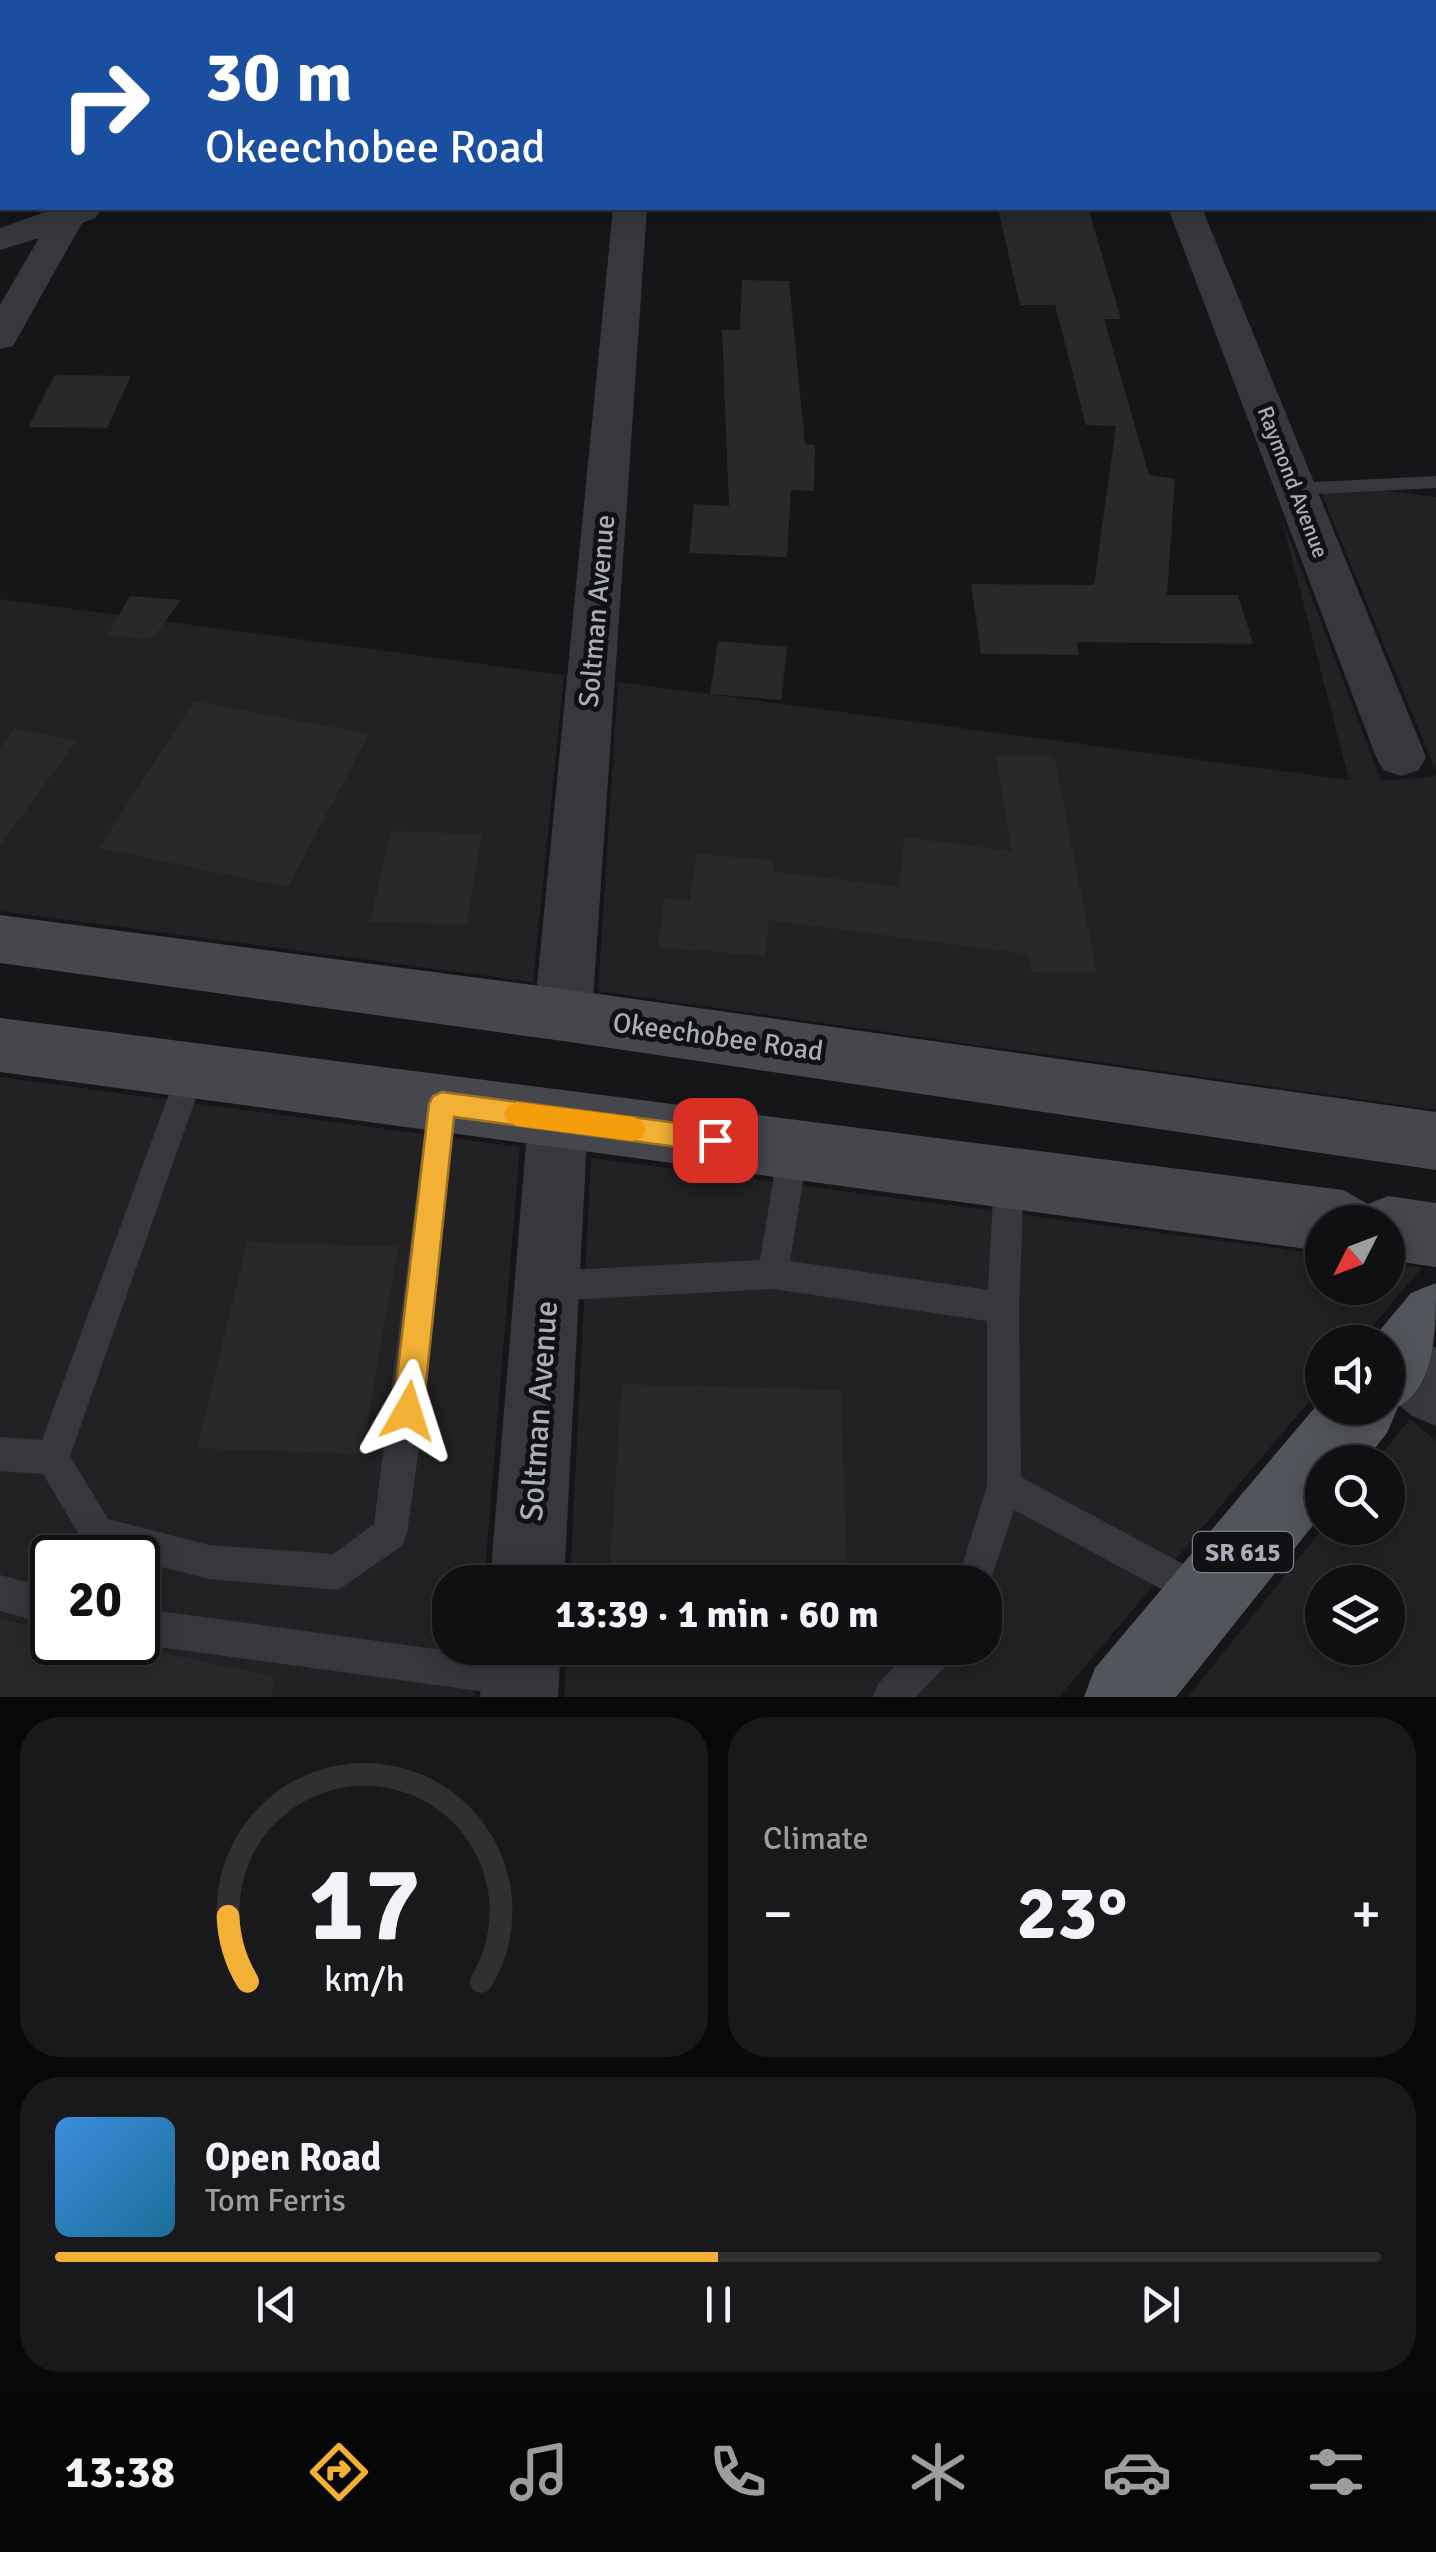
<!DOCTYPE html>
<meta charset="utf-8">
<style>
:root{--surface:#101012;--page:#19191b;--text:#f1f3f6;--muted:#9c9d9f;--line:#303032;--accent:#f2b134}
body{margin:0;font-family:Signika,sans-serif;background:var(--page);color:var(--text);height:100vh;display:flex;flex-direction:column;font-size:38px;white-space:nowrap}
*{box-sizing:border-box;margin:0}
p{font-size:32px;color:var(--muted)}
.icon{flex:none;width:55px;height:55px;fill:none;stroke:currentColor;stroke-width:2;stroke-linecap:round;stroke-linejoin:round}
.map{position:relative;height:1697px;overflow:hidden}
.side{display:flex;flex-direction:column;gap:20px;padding:20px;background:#09090a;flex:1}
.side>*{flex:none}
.banner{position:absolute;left:0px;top:0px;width:1438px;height:210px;box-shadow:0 5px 25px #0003,0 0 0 2px var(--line);background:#1a4fa0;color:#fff;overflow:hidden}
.needle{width:65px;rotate:228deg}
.tools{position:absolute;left:1305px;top:1205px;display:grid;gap:20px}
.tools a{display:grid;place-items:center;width:100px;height:100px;border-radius:50%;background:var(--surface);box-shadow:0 5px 25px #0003,0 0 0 2px var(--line);font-size:50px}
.speed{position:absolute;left:30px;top:1535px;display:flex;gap:20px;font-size:50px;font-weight:700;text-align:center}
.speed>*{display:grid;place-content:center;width:130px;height:130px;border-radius:50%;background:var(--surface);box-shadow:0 5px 25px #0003,0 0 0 2px var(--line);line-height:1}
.speed .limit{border:5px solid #111;border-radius:15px;background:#fff;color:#111}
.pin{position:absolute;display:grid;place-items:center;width:85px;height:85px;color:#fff;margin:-42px;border-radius:20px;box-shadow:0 5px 15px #0006}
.me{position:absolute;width:110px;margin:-55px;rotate:6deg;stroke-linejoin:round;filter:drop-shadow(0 0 8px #0008)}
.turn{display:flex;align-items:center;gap:35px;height:210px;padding:0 40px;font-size:45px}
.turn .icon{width:130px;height:130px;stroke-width:2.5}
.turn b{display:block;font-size:70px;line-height:85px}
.big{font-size:75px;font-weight:700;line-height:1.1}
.side .widget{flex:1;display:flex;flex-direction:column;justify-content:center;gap:15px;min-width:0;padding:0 35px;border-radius:40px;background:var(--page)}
.side .dial{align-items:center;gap:0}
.dial svg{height:260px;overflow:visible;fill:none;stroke:var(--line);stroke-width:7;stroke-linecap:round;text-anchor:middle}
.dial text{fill:var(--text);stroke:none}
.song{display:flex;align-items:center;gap:30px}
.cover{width:120px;height:120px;border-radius:15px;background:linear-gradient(135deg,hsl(210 70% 55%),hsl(200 70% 35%))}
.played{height:10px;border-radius:5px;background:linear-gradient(90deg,var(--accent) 50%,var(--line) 50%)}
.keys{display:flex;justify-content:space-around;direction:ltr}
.heat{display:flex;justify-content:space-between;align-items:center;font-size:55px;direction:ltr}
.side .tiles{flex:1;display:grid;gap:20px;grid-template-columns:1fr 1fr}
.widget:last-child{grid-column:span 2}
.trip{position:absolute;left:432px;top:1565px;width:570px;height:100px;border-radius:40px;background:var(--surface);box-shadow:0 5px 25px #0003,0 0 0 2px var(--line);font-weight:700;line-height:100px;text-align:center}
.tab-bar{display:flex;height:160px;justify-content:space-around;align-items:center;background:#060607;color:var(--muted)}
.tab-bar .icon{width:70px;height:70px}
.tab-bar .active{color:var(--accent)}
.tab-bar b{font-size:45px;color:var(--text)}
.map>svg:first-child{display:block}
</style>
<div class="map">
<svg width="1436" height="1697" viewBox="0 0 1436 1697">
<rect width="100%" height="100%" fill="#161618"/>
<path fill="#222225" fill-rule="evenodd" d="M1317,482L1436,497V771Z
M1281,516L1381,781L1436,776V1110L598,991L618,682L1349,780Z
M0,599L564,675L533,982L0,911Z
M0,1077L520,1147L484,1582H450V1648H479L474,1697H0ZM52,1558H138V1642H52Z
M591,1158L1322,1254V1288H1388V1263L1422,1268L1359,1342H1322V1386L1059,1697H564L567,1648H985V1582H570Z
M1410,1419L1436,1441V1697H1188L1323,1528H1388V1462H1375ZM1388,1582V1648H1322V1582Z"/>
<path fill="#29292c" d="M998,208H1088L1121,319H1104L1149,475L1175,479L1167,595H1238L1253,644L1077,642L1079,655L981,654L971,584L1094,585L1116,426L1086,425L1055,305H1020Z
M742,280L789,281L805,444L815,445L814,491L791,490L787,557L689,553L694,504L729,506L722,330H740Z
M55,375L131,376L107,428L28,427Z
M130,596L181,600L152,639L108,635Z
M718,641L787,647L781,700L710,694Z
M194,701L369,734L288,887L99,848Z
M15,728L76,742L0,845V748Z
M996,755L1054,756L1097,973L1031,972L1028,954L769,920L766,956L658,947L664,898L690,901L696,854L774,860L773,871L899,887L904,837L1011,851Z
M391,831L482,834L466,924L370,922Z
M247,1242L398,1247L362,1454L197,1448Z
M622,1384L841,1390L847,1582H609Z
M0,1619L52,1630V1642H112L274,1677L272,1697H0Z"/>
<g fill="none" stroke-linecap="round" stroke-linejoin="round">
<path fill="#37383d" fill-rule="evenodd" d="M1436,476V488L1296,495L1286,489L1296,483Z
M191,1060L201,1063L205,1072L70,1456L108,1519L209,1545L333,1554L374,1524L428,1104L432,1095L442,1091L452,1095L456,1104L424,1411L407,1534L402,1546L338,1590L209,1579L138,1561V1558L85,1545L43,1474L0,1471V1437L42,1440L177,1072L181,1063Z
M793,1138L803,1141L808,1151L790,1261L988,1290L994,1179L999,1169L1009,1165L1019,1169L1024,1179L1019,1308L1021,1477L1215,1581L1221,1593L1215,1605L1203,1611L1191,1605L1014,1510L986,1594L985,1582H957L987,1486V1321L773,1289L548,1301L537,1297L532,1286L537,1275L548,1271L760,1260L778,1151L783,1141Z
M0,1575L52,1589V1625L0,1611Z
M138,1608L516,1660L529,1665L534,1678L529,1691L516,1696L138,1644L135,1642Z
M913,1648H955L950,1661L916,1697H873L878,1684Z"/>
<path fill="#37383d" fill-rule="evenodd" d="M630,0H658V2H630Z
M1087,0H1115L1116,2H1088Z
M1435,114H1436V132H1435Z
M56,208H98L100,211L95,218L82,223L13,346L0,349V305L39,238L0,250V228Z
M613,208H647L592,1015L583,1032L563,1040L543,1032L534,1015Z
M1168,208H1202L1426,757L1419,770L1401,776L1383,770L1376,757Z
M558,1092L579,1100L588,1119L564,1582H490L528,1119L537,1100Z
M1400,1328L1436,1348V1426L1412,1416L1388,1396V1342H1374Z
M485,1648H561L558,1697H480Z"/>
<path fill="#45474d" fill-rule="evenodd" d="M0,915L563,989L1436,1112V1170L563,1041L0,963Z
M0,1018L1343,1190L1368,1204L1388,1196L1436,1203V1267L1388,1260V1222H1322V1251L0,1072Z"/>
<path fill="#53555c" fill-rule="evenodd" d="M1436,1283C1436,1329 1436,1386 1398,1407L1387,1433L1364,1462H1322V1514L1176,1697H1084L1095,1668L1322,1399V1408H1388V1342H1370L1411,1293Z"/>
</g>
<path fill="#f2b134" stroke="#9d7322" stroke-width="2.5" d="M442,1092L715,1128L724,1132L728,1140L724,1149L715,1152L454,1117L423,1411L419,1422L408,1426L397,1422L393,1411L429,1104L433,1096Z"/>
<path fill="#f59e0b" d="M517,1102L633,1117L642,1121L646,1129L642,1138L633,1141L517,1126L508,1122L504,1114L508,1106Z"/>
<g text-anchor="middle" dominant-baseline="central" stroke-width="10" stroke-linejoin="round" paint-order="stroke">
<g font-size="22" fill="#a8adb8" stroke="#111113">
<text transform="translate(1293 482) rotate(69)">Raymond Avenue</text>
</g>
<rect fill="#111113" stroke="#7b7e86" stroke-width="2.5" x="1193" y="1532" width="100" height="40" rx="8"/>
<g font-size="25" font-weight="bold" fill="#a8adb8">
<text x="1243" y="1552">SR 615</text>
</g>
<g font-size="28" fill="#a8adb8" stroke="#111113">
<text transform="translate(597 611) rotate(-85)">Soltman Avenue</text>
<text transform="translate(718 1037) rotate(8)">Okeechobee Road</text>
</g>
<g font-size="32" fill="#a8adb8" stroke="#111113">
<text transform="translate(539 1411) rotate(-86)">Soltman Avenue</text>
</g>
</g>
</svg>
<div class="tools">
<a><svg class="needle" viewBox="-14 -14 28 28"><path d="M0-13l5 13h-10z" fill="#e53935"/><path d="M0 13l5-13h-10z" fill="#9c9d9f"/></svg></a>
<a><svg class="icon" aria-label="sound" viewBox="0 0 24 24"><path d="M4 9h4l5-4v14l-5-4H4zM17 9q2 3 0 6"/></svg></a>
<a><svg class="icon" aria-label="search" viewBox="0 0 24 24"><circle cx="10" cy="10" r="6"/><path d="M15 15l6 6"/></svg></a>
<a><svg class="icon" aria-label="layers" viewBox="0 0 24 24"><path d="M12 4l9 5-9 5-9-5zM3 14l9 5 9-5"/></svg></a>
</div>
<div class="speed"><div class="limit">20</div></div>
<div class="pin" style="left:715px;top:1140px;background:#d93025"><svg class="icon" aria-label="arrive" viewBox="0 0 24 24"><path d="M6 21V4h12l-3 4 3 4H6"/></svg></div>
<svg class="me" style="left:408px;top:1411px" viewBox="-20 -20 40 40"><path d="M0-17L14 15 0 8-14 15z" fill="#f2b134" stroke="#fff" stroke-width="4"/></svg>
<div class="trip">13:39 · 1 min · 60 m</div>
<div class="banner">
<div class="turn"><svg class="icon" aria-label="right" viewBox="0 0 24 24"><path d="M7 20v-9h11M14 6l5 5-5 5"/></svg><div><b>30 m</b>Okeechobee Road</div></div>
</div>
</div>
<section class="side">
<div class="tiles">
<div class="widget dial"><svg viewBox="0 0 100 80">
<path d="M14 69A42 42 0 1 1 86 69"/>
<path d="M14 69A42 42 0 0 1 8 49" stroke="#f2b134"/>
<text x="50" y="56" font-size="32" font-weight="700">17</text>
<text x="50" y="72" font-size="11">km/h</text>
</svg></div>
<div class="widget"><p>Climate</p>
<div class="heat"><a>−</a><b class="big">23°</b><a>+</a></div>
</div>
<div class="widget">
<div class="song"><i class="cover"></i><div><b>Open Road</b><p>Tom Ferris</p></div></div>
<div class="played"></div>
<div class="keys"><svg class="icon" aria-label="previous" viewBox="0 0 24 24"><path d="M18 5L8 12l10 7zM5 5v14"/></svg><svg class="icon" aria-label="pause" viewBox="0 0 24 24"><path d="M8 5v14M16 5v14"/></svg><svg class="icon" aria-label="next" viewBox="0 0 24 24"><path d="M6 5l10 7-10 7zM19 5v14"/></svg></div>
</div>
</div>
</section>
<nav class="tab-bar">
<b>13:38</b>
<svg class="icon active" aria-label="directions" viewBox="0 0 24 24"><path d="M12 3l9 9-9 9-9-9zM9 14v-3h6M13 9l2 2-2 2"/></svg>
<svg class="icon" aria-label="music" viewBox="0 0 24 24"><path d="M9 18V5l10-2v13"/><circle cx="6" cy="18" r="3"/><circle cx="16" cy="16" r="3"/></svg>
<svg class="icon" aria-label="phone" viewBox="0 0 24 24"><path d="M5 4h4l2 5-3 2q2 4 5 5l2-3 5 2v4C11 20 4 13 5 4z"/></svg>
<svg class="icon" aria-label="climate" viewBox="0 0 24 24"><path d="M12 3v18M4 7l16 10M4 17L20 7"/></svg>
<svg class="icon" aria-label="car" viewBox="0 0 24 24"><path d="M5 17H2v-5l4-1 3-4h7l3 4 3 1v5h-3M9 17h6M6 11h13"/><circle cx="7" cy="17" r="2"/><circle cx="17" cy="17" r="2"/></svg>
<svg class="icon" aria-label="filters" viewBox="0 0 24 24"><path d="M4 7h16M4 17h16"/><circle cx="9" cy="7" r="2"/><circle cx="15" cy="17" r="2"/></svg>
</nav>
